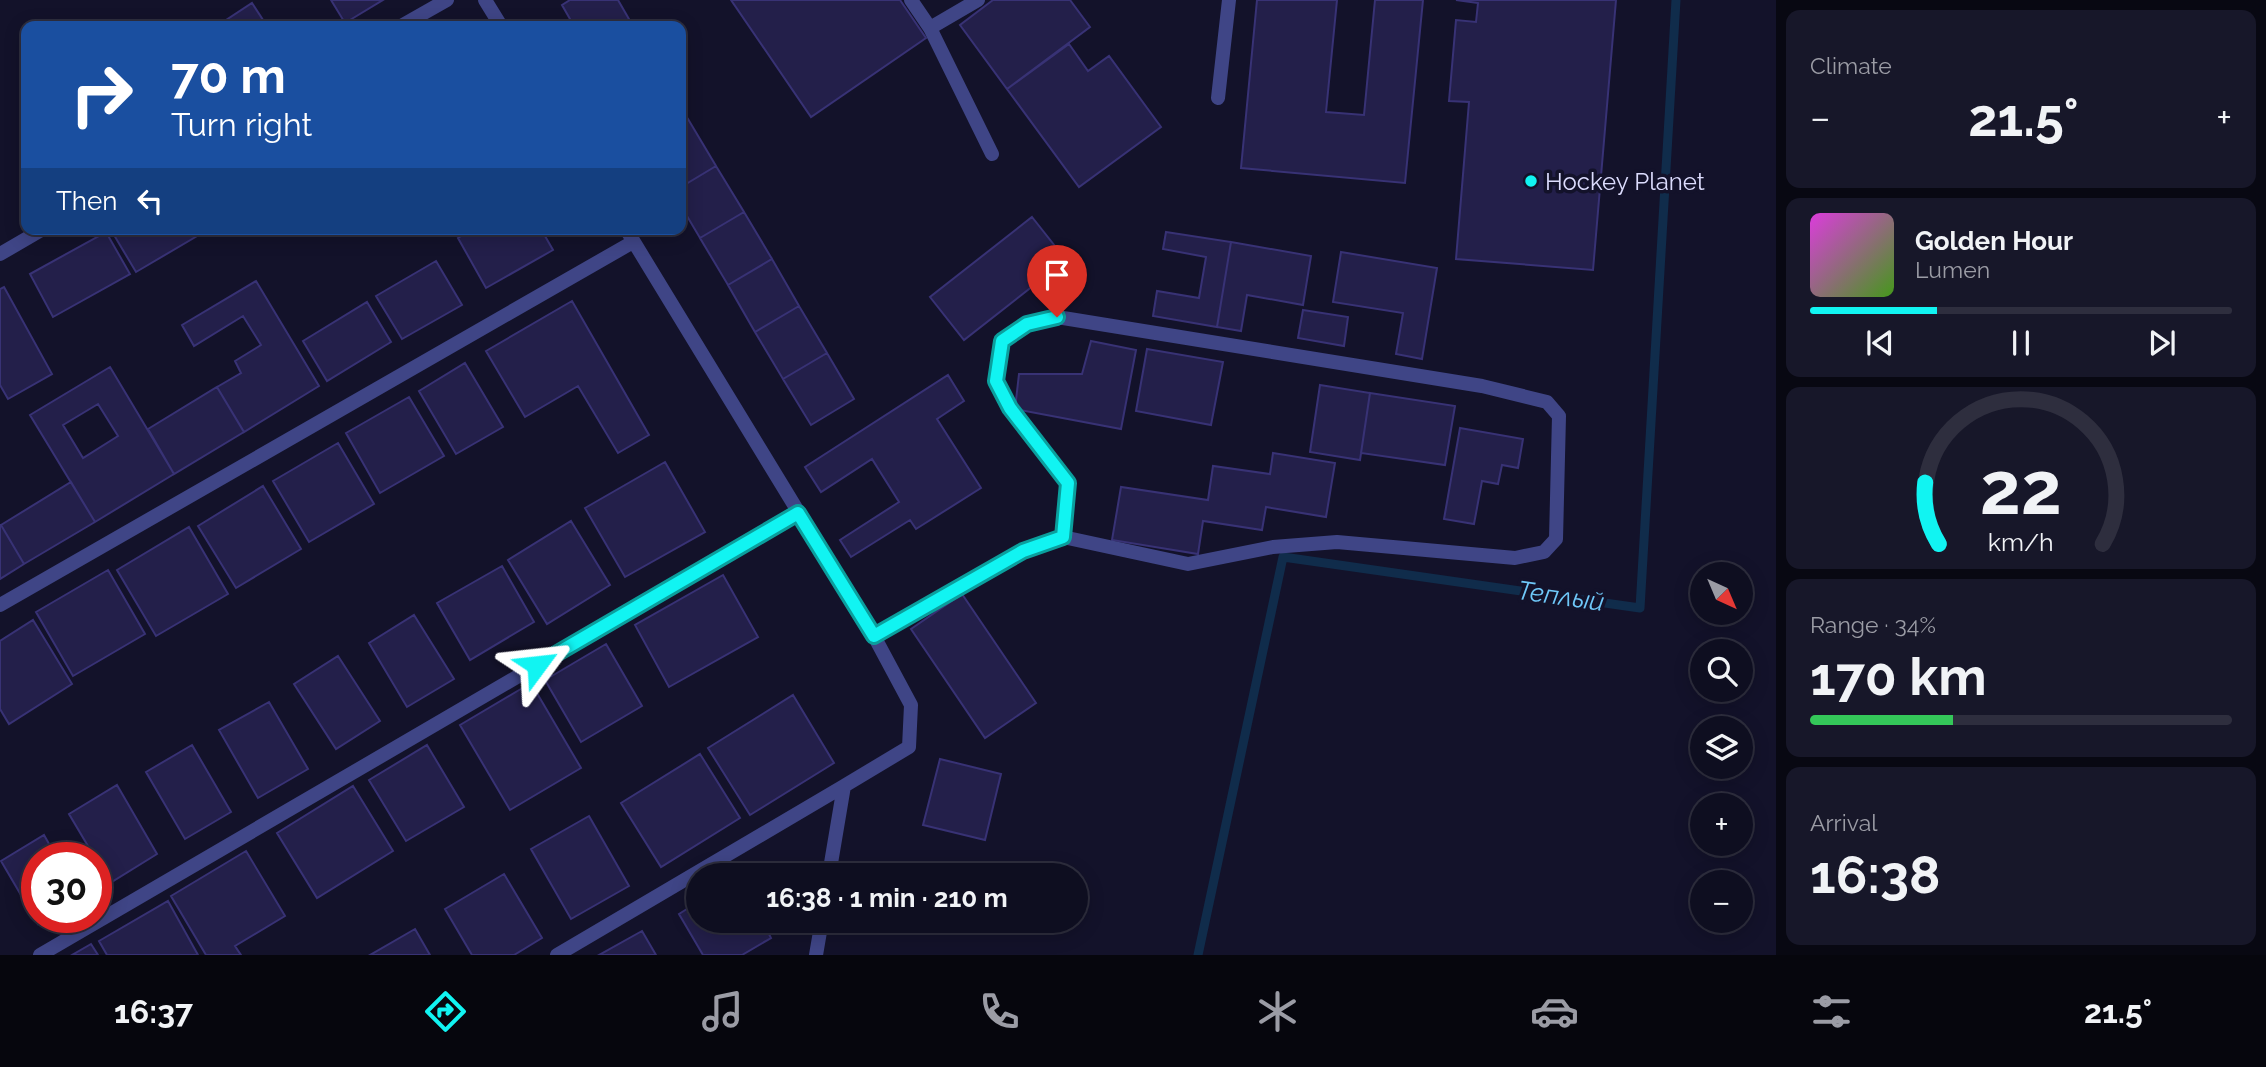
<!DOCTYPE html>
<meta charset="utf-8">
<style>
:root{--surface:#0e0e20;--page:#171729;--text:#f1f3f6;--muted:#9b9ca5;--line:#2e2e3e;--accent:#11f4f2}
body{margin:0;font-family:Raleway,sans-serif;background:var(--page);color:var(--text);height:100vh;display:flex;flex-direction:column;font-size:26px;white-space:nowrap}
*{box-sizing:border-box;margin:0}
p{font-size:23px;color:var(--muted)}
.icon{flex:none;width:38px;height:38px;fill:none;stroke:currentColor;stroke-width:2;stroke-linecap:round;stroke-linejoin:round}
.map{position:relative;flex:1;overflow:hidden}
.details{display:flex;flex-direction:column;gap:10px;padding:10px;background:#080812;width:490px}
.details>*{flex:none}
.top-card{position:absolute;left:21px;top:21px;width:665px;height:214px;border-radius:14px;box-shadow:0 4px 18px #0003,0 0 0 2px var(--line);background:#1a4fa0;color:#fff;overflow:hidden}
.needle{width:46px;rotate:136deg}
.buttons{position:absolute;left:1690px;top:562px;display:grid;gap:14px}
.buttons a{display:grid;place-items:center;width:63px;height:63px;border-radius:50%;background:var(--surface);box-shadow:0 4px 18px #0003,0 0 0 2px var(--line);font-size:35px}
.speed{position:absolute;left:21px;top:842px;display:flex;gap:14px;font-size:35px;font-weight:700;text-align:center}
.speed>*{display:grid;place-content:center;width:91px;height:91px;border-radius:50%;background:var(--surface);box-shadow:0 4px 18px #0003,0 0 0 2px var(--line);line-height:1}
.speed .limit{border:10px solid #d22;background:#fff;color:#111}
.pin{position:absolute;display:grid;place-items:center;width:60px;height:60px;color:#fff;margin:-72px -30px;border-radius:50% 50% 50% 0;rotate:-45deg;box-shadow:0 0 7px #0007}
.pin .icon{rotate:45deg}
.me{position:absolute;width:77px;margin:-38px;rotate:60deg;stroke-linejoin:round;filter:drop-shadow(0 0 5px #0008)}
.turn{display:flex;align-items:center;gap:24px;height:147px;padding:0 35px;font-size:32px}
.turn .icon{width:91px;height:91px;stroke-width:2.5}
.turn b{display:block;font-size:49px;line-height:60px}
.then{display:flex;align-items:center;height:66px;padding:0 35px;background:#0003;gap:14px;font-size:26px}
.big{font-size:52px;font-weight:700;line-height:1.1}
.details .widget{flex:1;display:flex;flex-direction:column;justify-content:center;gap:10px;min-width:0;padding:0 24px;border-radius:14px;background:var(--page)}
.details .dial{align-items:center;gap:0}
.dial svg{height:182px;overflow:visible;fill:none;stroke:var(--line);stroke-width:7;stroke-linecap:round;text-anchor:middle}
.dial text{fill:var(--text);stroke:none}
.song{display:flex;align-items:center;gap:21px}
.cover{width:84px;height:84px;border-radius:10px;background:linear-gradient(135deg,hsl(300 70% 55%),hsl(100 70% 35%))}
.played{height:7px;border-radius:4px;background:linear-gradient(90deg,var(--accent) 30%,var(--line) 30%)}
.keys{display:flex;justify-content:space-around;direction:ltr}
.heat{display:flex;justify-content:space-between;align-items:center;font-size:38px;direction:ltr}
.charge{height:10px;border-radius:5px;background:linear-gradient(90deg,#34c759 34%,var(--line) 0)}
.trip{position:absolute;left:686px;top:863px;width:402px;height:70px;border-radius:35px;background:var(--surface);box-shadow:0 4px 18px #0003,0 0 0 2px var(--line);font-weight:700;line-height:70px;text-align:center}
.tab-bar{display:flex;height:112px;justify-content:space-around;align-items:center;background:#06060d;color:var(--muted)}
.tab-bar .icon{width:49px;height:49px}
.tab-bar .on{color:var(--accent)}
.tab-bar b{font-size:32px;color:var(--text)}
main{display:flex;flex:1;min-height:0}
.map>svg:first-child{display:block}
</style>
<main>
<div class="map">
<svg width="1776" height="955" viewBox="0 0 1776 955">
<rect width="100%" height="100%" fill="#13122a"/>
<g fill="none" stroke-linecap="round" stroke-linejoin="round">
<path stroke="#102c4b" stroke-width="9" d="M1198,955L1283,557L1640,608L1676,0"/>
</g>
<path fill="#231f4a" stroke="#383275" stroke-width="2" fill-rule="evenodd" d="M331,0H383L345,23Z
M570,0H618L633,26H574L562,5Z
M731,0H900L926,38L811,117Z
M993,0H1070L1090,27L1007,89L960,25Z
M1257,0H1337L1326,112L1364,115L1375,0H1423L1405,183L1241,168Z
M1616,0L1593,270L1456,259L1469,102L1449,101L1456,20L1476,22L1478,3L1456,0Z
M252,3L267,26H217Z
M1069,44L1088,71L1109,56L1161,127L1079,187L1007,89Z
M688,119L716,166L681,187V124Z
M716,166L744,212L700,238L681,206V187Z
M744,212L772,259L728,285L700,238Z
M1032,217L1066,260L964,340L930,297Z
M202,229L204,232L136,272L111,230Z
M472,229H541L553,250L486,288L458,238Z
M106,232L130,274L53,317L30,274Z
M1166,232L1231,242L1217,327L1153,316L1157,291L1199,298L1206,257L1163,249Z
M1231,242L1311,256L1303,305L1247,295L1241,331L1217,327Z
M1341,252L1437,268L1422,359L1396,354L1403,313L1333,302Z
M772,259L799,306L755,332L728,285Z
M436,261L462,305L402,339L376,296Z
M256,281L319,386L244,432L217,387L241,373L235,361L261,345L243,316L194,346L182,325Z
M4,287L52,374L8,399L0,385V289Z
M572,301L649,435L618,453L578,386L525,417L486,351Z
M367,302L391,342L327,381L303,341Z
M799,306L827,353L783,379L755,332Z
M1303,310L1348,317L1344,346L1298,338Z
M1091,341L1136,350L1121,429L1015,409L1019,374H1082Z
M1147,349L1223,362L1211,425L1136,411Z
M827,353L854,399L811,425L783,379Z
M465,363L503,427L456,454L419,391Z
M110,367L174,474L95,522L30,415ZM98,404L118,436L83,458L63,425Z
M948,375L964,401L937,419L981,488L916,529L910,520L851,557L840,540L899,502L872,459L821,492L805,467Z
M1320,385L1370,393L1360,460L1310,452Z
M217,387L244,432L174,474L148,429Z
M1370,393L1455,406L1445,465L1361,453Z
M409,397L444,456L380,493L346,433Z
M1460,428L1523,439L1518,468L1502,465L1498,484L1482,481L1474,524L1444,519Z
M338,443L374,504L309,542L273,481Z
M1273,453L1335,463L1326,517L1266,507L1262,530L1203,521L1198,554L1112,540L1121,487L1208,500L1213,466L1270,474Z
M665,462L705,532L625,577L585,508Z
M71,482L95,522L24,564L1,525Z
M263,486L301,549L236,588L198,526Z
M571,521L610,585L547,624L508,560Z
M1,525L24,564L0,579V525Z
M189,527L228,594L156,636L117,570Z
M502,566L534,622L470,660L437,603Z
M108,570L145,634L73,676L36,612Z
M723,575L758,637L669,687L635,625Z
M962,594L1036,703L985,738L911,629Z
M414,615L454,679L407,707L369,643Z
M33,620L72,684L9,724L0,709V641Z
M606,644L642,706L581,742L545,680Z
M338,656L380,721L336,749L294,684Z
M531,683L581,768L510,810L460,725Z
M793,695L834,763L750,815L708,748Z
M269,702L308,769L258,798L219,730Z
M192,745L231,812L185,839L146,772Z
M427,745L464,807L406,841L369,780Z
M700,754L740,818L661,867L621,803Z
M940,759L1001,774L985,840L923,825Z
M117,785L157,854L110,883L69,814Z
M353,786L393,851L317,898L277,833Z
M589,816L629,886L571,919L531,849Z
M44,835L57,858H37V917H49L38,924L1,861Z
M246,851L285,916L235,946L241,955H206L171,896Z
M504,874L542,938L514,955H472L445,909Z
M168,901L198,955H107L99,941Z
M698,902V920H762L771,938L742,955H703L679,914Z
M415,929L430,955H370Z
M642,931L656,955H599Z
M91,944L98,955H72Z"/>
<g fill="none" stroke-linecap="round" stroke-linejoin="round">
<path stroke="#3f4586" stroke-width="14" d="M911,0L930,28L992,154
M930,28L978,0
M1218,98L1229,0"/>
<path stroke="#3f4586" stroke-width="14" d="M485,0L501,26
M401,26L447,0
M626,229L874,636L911,705L909,747L844,786L829,875
M0,254L43,229
M0,605L633,242
M874,636L1023,551L1063,537L1188,564L1273,547L1337,542L1515,558L1544,552L1556,539L1559,416L1547,402L1482,386L1057,317L1027,324L1002,341L996,381L1010,408L1067,483L1063,537
M40,955L798,513
M557,955L844,786
M816,955L822,920"/>
</g>
<g fill="none" stroke-linecap="round" stroke-linejoin="round">
<g stroke="#0b9f9d" stroke-width="18">
<path id="route" d="M537,665L798,513L874,636L1023,551L1063,537L1068,483L1010,408L996,381L1002,341L1027,324L1057,317"/>
</g>
<use href="#route" stroke="#11f4f2" stroke-width="12"/>
</g>
<circle fill="#11f4f2" stroke="#13122a" stroke-width="2.5" cx="1531" cy="181" r="7"/>
<g text-anchor="middle" dominant-baseline="central" stroke-width="7" stroke-linejoin="round" paint-order="stroke">
<g font-size="24" fill="#dcdcfd" stroke="#13122a" text-anchor="start">
<text x="1545" y="181">Hockey Planet</text>
</g>
<g font-size="26" font-style="italic" fill="#6fc8f9" stroke="#13122a">
<text transform="translate(1561 596) rotate(8)">Теплый</text>
</g>
</g>
</svg>
<div class="buttons">
<a><svg class="needle" viewBox="-14 -14 28 28"><path d="M0-13l5 13h-10z" fill="#e53935"/><path d="M0 13l5-13h-10z" fill="#9b9ca5"/></svg></a>
<a><svg class="icon" aria-label="search" viewBox="0 0 24 24"><circle cx="10" cy="10" r="6"/><path d="M15 15l6 6"/></svg></a>
<a><svg class="icon" aria-label="layers" viewBox="0 0 24 24"><path d="M12 4l9 5-9 5-9-5zM3 14l9 5 9-5"/></svg></a>
<a>+</a>
<a>−</a>
</div>
<div class="speed"><div class="limit">30</div></div>
<div class="pin" style="left:1057px;top:317px;background:#d93025"><svg class="icon" aria-label="arrive" viewBox="0 0 24 24"><path d="M6 21V4h12l-3 4 3 4H6"/></svg></div>
<svg class="me" style="left:537px;top:665px" viewBox="-20 -20 40 40"><path d="M0-17L14 15 0 8-14 15z" fill="#11f4f2" stroke="#fff" stroke-width="4"/></svg>
<div class="trip">16:38 · 1 min · 210 m</div>
<div class="top-card">
<div class="turn"><svg class="icon" aria-label="right" viewBox="0 0 24 24"><path d="M7 20v-9h11M14 6l5 5-5 5"/></svg><div><b>70 m</b>Turn right</div></div>
<div class="then">Then<svg class="icon" aria-label="left" viewBox="0 0 24 24"><path d="M17 20v-9H6M10 6l-5 5 5 5"/></svg></div>
</div>
</div>
<section class="details">
<div class="widget"><p>Climate</p>
<div class="heat"><a>−</a><b class="big">21.5°</b><a>+</a></div>
</div>
<div class="widget">
<div class="song"><i class="cover"></i><div><b>Golden Hour</b><p>Lumen</p></div></div>
<div class="played"></div>
<div class="keys"><svg class="icon" aria-label="previous" viewBox="0 0 24 24"><path d="M18 5L8 12l10 7zM5 5v14"/></svg><svg class="icon" aria-label="pause" viewBox="0 0 24 24"><path d="M8 5v14M16 5v14"/></svg><svg class="icon" aria-label="next" viewBox="0 0 24 24"><path d="M6 5l10 7-10 7zM19 5v14"/></svg></div>
</div>
<div class="widget dial"><svg viewBox="0 0 100 80">
<path d="M14 69A42 42 0 1 1 86 69"/>
<path d="M14 69A42 42 0 0 1 8 42" stroke="#11f4f2"/>
<text x="50" y="56" font-size="32" font-weight="700">22</text>
<text x="50" y="72" font-size="11">km/h</text>
</svg></div>
<div class="widget"><p>Range · 34%</p><b class="big">170 km</b><div class="charge"></div></div>
<div class="widget"><p>Arrival</p><b class="big">16:38</b></div>
</section>
</main>
<nav class="tab-bar">
<b>16:37</b>
<svg class="icon on" aria-label="directions" viewBox="0 0 24 24"><path d="M12 3l9 9-9 9-9-9zM9 14v-3h6M13 9l2 2-2 2"/></svg>
<svg class="icon" aria-label="music" viewBox="0 0 24 24"><path d="M9 18V5l10-2v13"/><circle cx="6" cy="18" r="3"/><circle cx="16" cy="16" r="3"/></svg>
<svg class="icon" aria-label="phone" viewBox="0 0 24 24"><path d="M5 4h4l2 5-3 2q2 4 5 5l2-3 5 2v4C11 20 4 13 5 4z"/></svg>
<svg class="icon" aria-label="climate" viewBox="0 0 24 24"><path d="M12 3v18M4 7l16 10M4 17L20 7"/></svg>
<svg class="icon" aria-label="car" viewBox="0 0 24 24"><path d="M5 17H2v-5l4-1 3-4h7l3 4 3 1v5h-3M9 17h6M6 11h13"/><circle cx="7" cy="17" r="2"/><circle cx="17" cy="17" r="2"/></svg>
<svg class="icon" aria-label="filters" viewBox="0 0 24 24"><path d="M4 7h16M4 17h16"/><circle cx="9" cy="7" r="2"/><circle cx="15" cy="17" r="2"/></svg>
<b>21.5°</b>
</nav>
